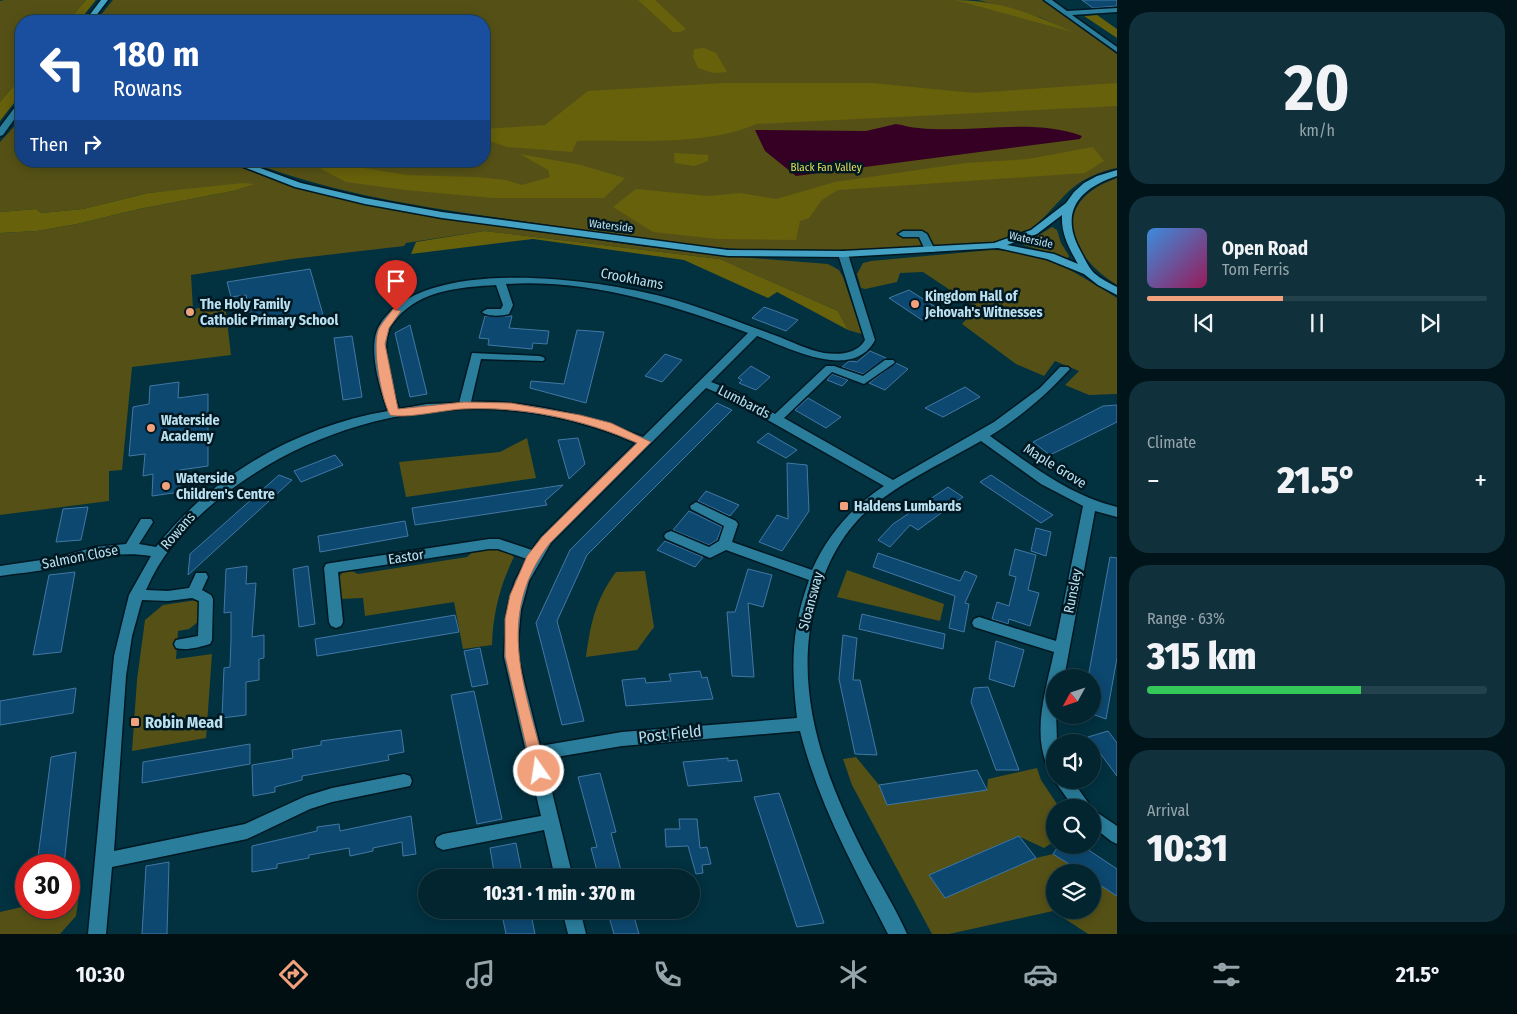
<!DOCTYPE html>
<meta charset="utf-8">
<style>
:root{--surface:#022530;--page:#10313c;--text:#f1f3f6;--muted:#96a5ab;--line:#23424c;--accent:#f1a17c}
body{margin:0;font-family:"Fira Sans Condensed",sans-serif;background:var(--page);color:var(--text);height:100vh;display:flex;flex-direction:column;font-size:19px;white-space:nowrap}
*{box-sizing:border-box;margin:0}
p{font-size:16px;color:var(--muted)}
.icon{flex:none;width:28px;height:28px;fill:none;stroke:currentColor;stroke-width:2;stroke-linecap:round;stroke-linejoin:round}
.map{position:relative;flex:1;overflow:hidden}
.panel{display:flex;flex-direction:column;gap:12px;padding:12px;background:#01141a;width:400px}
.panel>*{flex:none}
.hud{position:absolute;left:15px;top:15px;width:475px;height:152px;border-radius:20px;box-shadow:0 2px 12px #0003,0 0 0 1px var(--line);background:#1a4fa0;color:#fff;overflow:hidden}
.needle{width:32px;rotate:230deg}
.buttons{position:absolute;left:1046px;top:669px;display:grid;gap:10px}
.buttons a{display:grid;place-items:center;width:55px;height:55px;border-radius:50%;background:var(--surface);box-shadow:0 2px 12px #0003,0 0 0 1px var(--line);font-size:25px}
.speed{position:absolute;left:15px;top:854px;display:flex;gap:10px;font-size:25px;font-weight:700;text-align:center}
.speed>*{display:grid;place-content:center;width:65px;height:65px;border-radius:50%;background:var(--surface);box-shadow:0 2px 12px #0003,0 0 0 1px var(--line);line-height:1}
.speed .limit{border:8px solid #d22;background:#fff;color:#111}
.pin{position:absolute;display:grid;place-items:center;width:42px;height:42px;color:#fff;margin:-51px -21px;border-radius:50% 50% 50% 0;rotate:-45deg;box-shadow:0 0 5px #0007}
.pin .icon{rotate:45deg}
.me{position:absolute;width:55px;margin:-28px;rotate:347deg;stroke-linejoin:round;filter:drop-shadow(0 0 4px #0008)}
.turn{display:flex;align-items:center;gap:18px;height:105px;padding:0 15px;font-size:22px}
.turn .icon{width:65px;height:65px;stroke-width:2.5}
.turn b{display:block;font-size:35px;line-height:42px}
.then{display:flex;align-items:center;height:48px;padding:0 15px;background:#0003;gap:10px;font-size:19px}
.big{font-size:38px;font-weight:800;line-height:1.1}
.panel .widget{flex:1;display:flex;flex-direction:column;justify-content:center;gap:8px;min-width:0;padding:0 18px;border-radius:20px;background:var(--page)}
.panel .dial{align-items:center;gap:0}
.dial b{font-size:65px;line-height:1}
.song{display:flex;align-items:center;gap:15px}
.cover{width:60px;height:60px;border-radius:8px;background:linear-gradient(135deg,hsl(210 70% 55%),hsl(330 70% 35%))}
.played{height:5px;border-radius:2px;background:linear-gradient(90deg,var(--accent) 40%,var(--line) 40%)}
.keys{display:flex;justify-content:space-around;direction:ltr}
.heat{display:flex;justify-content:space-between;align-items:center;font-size:28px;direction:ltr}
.charge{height:8px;border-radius:4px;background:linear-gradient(90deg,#34c759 63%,var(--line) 0)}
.trip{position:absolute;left:418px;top:869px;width:282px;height:50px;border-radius:25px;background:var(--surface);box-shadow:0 2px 12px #0003,0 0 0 1px var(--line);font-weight:800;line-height:50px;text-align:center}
.menu{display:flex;height:80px;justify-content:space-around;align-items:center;background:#010f13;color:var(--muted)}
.menu .icon{width:35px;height:35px}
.menu .on{color:var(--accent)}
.menu b{font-size:22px;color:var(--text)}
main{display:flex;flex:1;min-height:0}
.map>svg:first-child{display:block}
</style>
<main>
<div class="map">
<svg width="1117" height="934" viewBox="0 0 1117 934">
<rect width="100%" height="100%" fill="#023140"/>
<path fill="#555116" d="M4,0H86L68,21H21V77L0,102V1Z
M113,0H957L1069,31L1042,18L978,0H1042L1117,54V168C1100,171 1082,179 1069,191C1049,210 1037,231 1010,239C981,247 936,246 906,247C841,251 775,252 711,247C647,241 585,230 522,221C428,208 336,195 248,161H484V21H96Z
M21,119V161H225L319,193L400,211L639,246L740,257L828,264L839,270L843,277L862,334L848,330L838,311L720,259L484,231L406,243L404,246L292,259L191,275L193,309L225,304L231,355L132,367L122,470L109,471V501L0,515V233L37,231L77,224L139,209L233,191L254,184L148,193L83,209L41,213L36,209L0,212V142Z
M1117,178V285C1067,254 1049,202 1117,178Z
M1052,227L1057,230L1061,243L1069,256L1068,258L1023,245Z
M991,250C1048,251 1070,270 1117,298V394L1089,395L1065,385L1079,371L1055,361L1044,376L1016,364L962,324L974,311V306L923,272L900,273L897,282L865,289L861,288L857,274L863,263L871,261Z
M527,438L536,478L406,497L399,462L500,452Z
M491,548L507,551L514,557C500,585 493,613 492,645L463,649L454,602L365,616L363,598L341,599L338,578L343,572L350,570L358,574L467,557L475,550Z
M847,570L944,604L940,621L837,597Z
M645,571L654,627L637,650L586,657C591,622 595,601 616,572Z
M197,600L200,605L198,622L189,629L178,631L176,659L212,654L206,738L132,751L137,680L145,620L163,605Z
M856,757L879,785L887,805L987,790L988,779L1037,768L1041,780L1059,807L1055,808V841L1044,848L1018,836L929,875L945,898L1036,858L1053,854L1082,872H1055V910H1092L1093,880L1117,896V934H1088L1053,911L949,934H932L852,785L843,759Z
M79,895L76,916L60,934H0V912L26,906L69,908V897Z"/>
<path fill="#67610b" d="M86,0H96L79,21H68Z
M638,0H655L686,29L680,32H673Z
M955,0C996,0 1036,14 1072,32Z
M1097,15L1117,29V38L1084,16Z
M704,48L716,53L727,72L713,73L698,68L693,57L694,49Z
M21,77V94L0,121V102Z
M724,83H871L974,93L1117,83V106L756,124C709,146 629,140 577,141L572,152L507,147L484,139V129L545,125L588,91Z
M1093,147L1104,161L1085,173L838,190L822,200L809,218L800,221L796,240L718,239L653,232L613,207L636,189L708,196L740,193L776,199L835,182L966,163L1028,159Z
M674,153L708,155V161L694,166L675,163Z
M520,154L581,165L625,178L604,198H493L405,190L346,182L321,169L327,162L407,175L476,177L506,180L522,185L550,177L548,170Z
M243,183L255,184L233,191L139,209L77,224L37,231L0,233V212L36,209L41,213L83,209L148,193Z
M484,231L720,259L838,311L848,330L777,292L768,298L684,260L533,239L411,254L416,242Z"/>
<path fill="#360024" d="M896,124C904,125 911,128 919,128C970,134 1033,117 1082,136L1080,139L796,176L765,151L755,130L866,131Z"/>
<path fill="#0d4871" stroke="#4278a4" d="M1082,0H1117V6L1093,8Z
M310,269L325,322L303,326L302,319L296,320L295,316L290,315L252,322L246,295L231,297L227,282Z
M909,290L942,311L922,320L889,298Z
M764,307L778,312L798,320L786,331L752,318Z
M485,316H512L509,328L549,331L547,344L533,343L532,349L488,345L489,339L479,338Z
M410,325L427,394L410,397L395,333Z
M577,330L604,332L586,403L530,388L531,381L564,384Z
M352,336L362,397L343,400L334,338Z
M870,351L886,358L863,374L842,367L849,361L857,362Z
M665,354L682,360L662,382L645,376Z
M896,363L908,369L885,390L869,383Z
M751,366L770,377L756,390L739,383L742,380L738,378Z
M832,374L848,380L842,386L827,380Z
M179,382L178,398L208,394V466L180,470V492L152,496L153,474L143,476L145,454L129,456L133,407L149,404L150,386Z
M965,387L980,397L943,417L925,408Z
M808,398L841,417L826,428L795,410Z
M717,403L732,410L587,555L557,621L584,721L562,725L536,623L570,550Z
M1117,405V422L1050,455L1033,442L1103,406Z
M768,433L783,442L797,450L786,458L757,442Z
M578,438L585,464L569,479L558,440Z
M335,455L343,465L301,482L294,471Z
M787,463L807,465L809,511L782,551L759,542L777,515L788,519Z
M279,475L292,480L188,575L190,554Z
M991,475L1021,495L1053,515L1041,523L980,482Z
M563,485L545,501L547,505L415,525L412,508Z
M948,487L963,497L918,530L910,525L890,547L878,540L893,524Z
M706,491L739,505L730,516L698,501Z
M88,507L81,540L56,542L63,509Z
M689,511L722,527L717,540L709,545L673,530Z
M405,521L408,536L320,552L318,536Z
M1036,528L1051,532L1046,556L1031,551Z
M665,541L703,557L695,567L657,550Z
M1015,549L1036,555L1028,590L1039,593L1030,626L1009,619L1008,624L992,619L997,602L1009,606L1016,577L1009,575Z
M878,553L960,581L965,571L977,576L965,603L969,604L964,632L949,628L955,596L873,567Z
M1110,557L1117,558V658L1106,719L1092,714V678H1088Z
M247,566L246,584L256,583L252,637L264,635V658L259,659V680L246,682V715L222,718L224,668L230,667L231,640V612L224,613L226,569Z
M308,566L315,624L299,627L293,569Z
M748,569L772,575L763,607L748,603L754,677L732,676L727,612H735Z
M75,572L61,652L33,655L49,575Z
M862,614L945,634L943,649L859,629Z
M455,615L459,632L317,656L315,639Z
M843,635L857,638L853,680H860L877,755L855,754L839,679Z
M996,641L1024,650L1014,687L989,679Z
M480,648L488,684L472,687L464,651Z
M700,671L702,678L707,677L713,699L626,706L622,680L645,678L646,683L671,681L669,674Z
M988,687L1019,770H996L971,702L974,688Z
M76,688L73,713L0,725V701Z
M474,691L502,819L477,824L451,695Z
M401,730L404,752L388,755L389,760L302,776V780L275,787V792L253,796L252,765L293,758L292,750L321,745V741Z
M1108,731L1117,743V776L1088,737Z
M250,744V764L142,783L143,762Z
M76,752L64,865H37L51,757Z
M728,758V761L737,760L742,781L688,786L683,762Z
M977,770L987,790L887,805L879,785Z
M600,773L616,832L611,833L623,878H599L591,848L597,847L578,777Z
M779,793L816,900L824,923L797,927L754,797Z
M411,816L416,854L403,856L402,842L373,848V851L350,856L349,848L309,855V858L277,864V868L252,872V846L317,831V827L339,824L340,831Z
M679,819H697L700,848L707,847L711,864L702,865L703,873L696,874L688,846L666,847L665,829H680Z
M1019,836L1036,858L945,898L929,875Z
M516,843L523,878H495L490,848Z
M1059,845H1081L1117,869V896L1092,880V872H1082L1053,854Z
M169,862L167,934H142L146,866Z
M501,910H530L535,934H506Z
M607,910H632L639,934H614Z"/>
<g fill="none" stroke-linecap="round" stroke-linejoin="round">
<g stroke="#001821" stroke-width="3">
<path id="minor" d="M1044,0H1052L1067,11L1117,8V12L1072,15L1117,47V52Z
M18,103H21V110L3,135L0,136V127Z
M922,231L927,234L935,250L934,252H926L919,237H903L898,234L903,231Z
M843,251L848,254L875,340C853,382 789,348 757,336L711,382L735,391L775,414L826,366H834L863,376L885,360H893L895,362L893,364L864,384L832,372L784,418L893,480L994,422L1040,388L1060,367H1068L1070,369L1068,371C1044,397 1019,418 990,436C1030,464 1068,495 1117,507V517L1095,511L1064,678H1055L1057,742H1055V772L1049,770C1031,733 1046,690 1054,652L974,627L972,623L974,619L979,617L1056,641L1083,506L1041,484L981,441C943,463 902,481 868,510C840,535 824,569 815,604C792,694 826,781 868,861C881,885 896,909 907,934H888C854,868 818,803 800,731L622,746L544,759L573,878H555L544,830L443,850L437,847L435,842L437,837L443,834L541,816L504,657L507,610L515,581L527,559L498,549H489L338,572L343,622L341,626L336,628L331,626L329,622L324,568L326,564L331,563L489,539H499L532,550L541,537L636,443C621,437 606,430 590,426C475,390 345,412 246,479C204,507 166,543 146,590L168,591L189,588L196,573H206L208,577L202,590L211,595L213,599L212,640L210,644C200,647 186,651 176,648L174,644L176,640L198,636L199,601L192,598L168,601L142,600L132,636L126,676L114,851L245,824L306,796L332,788L404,774L410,776L412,781L410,786L332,802L310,809L247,839L112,867L106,934H88L114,656L129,595L151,556C112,550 90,561 54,568C36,572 18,573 0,576V566L55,558L95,547L126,544L141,519H151L153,522L139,544L156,547C212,475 298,426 388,411C380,390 367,347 379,326C421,254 596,279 664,297C702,307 738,322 774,335C791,341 807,350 824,353C839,355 857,354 865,340L838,254ZM506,284C589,279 671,304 748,333L643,437C588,416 530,400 471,402L481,359L543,361L545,359L543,357L539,356L472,353L459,403L427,404L399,409C391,386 381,354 389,330C390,325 394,322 397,318C421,290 461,287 496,285L503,305L501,309H487L482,312C487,317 501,316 509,314L513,305ZM706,388L727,397L884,486C852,507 828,534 812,570L732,542L738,524L736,521L696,502L690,506L691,509L724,526L719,541L709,547L671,531L666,533L664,536L666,539L710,558L726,550L809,580C791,630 791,666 797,718L622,732L540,746L518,657V641L521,610L529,581L551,543Z
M1055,778V780H1072L1092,808H1074L1054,780Z
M1092,809L1117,826V844L1111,841L1092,826Z
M562,910H580L586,934H568Z"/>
</g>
<g stroke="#001821" stroke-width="3">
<path id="major" d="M101,0H108L92,21H85Z
M228,161H241L301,183L365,198L442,212L728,250L843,251L994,243L1031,230L1066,203L1074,192L1084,183L1097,176L1117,170V176C1080,188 1059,211 1080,250C1084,257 1088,267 1094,273C1101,279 1109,283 1117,287V295L1098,285L1084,274L1047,259L998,248L843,257L728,256L442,218L365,204L295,187ZM1062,215C1061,234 1069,248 1078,264L1054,254L1007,245L1037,234Z"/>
</g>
<use href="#minor" fill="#2a7e9c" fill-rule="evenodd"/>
<use href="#major" fill="#44a2c4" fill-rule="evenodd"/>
</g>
<path fill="#f1a17c" stroke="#9d6951" d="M393,309L401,311L389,328L385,344L398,409L464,402L511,403L580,415L611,423L651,442L550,543C493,617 526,690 546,771L544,775L539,777L534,775L532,771L505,656V619L510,595L527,556L542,537L637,443C583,419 522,406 462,409C444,410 406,419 390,415C381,398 371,345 379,328C383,321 389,315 393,309Z"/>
<g fill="#f1a17c" stroke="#001821" stroke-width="2">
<circle cx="915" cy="304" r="5"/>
<circle cx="190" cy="312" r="5"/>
<circle cx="151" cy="428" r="5"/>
<circle cx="166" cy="486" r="5"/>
<rect x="839" y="501" width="10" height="10" rx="2.5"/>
<rect x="130" y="717" width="10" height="10" rx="2.5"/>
</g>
<g text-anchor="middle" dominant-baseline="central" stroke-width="5" stroke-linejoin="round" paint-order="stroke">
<g font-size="11" fill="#e8df59" stroke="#001821">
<text x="826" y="167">Black Fan Valley</text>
</g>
<g font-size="11" fill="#bbe1f1" stroke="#001821">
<text transform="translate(611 226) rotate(7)">Waterside</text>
<text transform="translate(1031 240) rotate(12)">Waterside</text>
</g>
<g font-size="14" fill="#bbe1f1" stroke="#001821">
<text transform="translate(632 279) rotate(11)">Crookhams</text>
<text transform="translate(744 402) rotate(27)">Lumbards</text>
<text transform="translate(1055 466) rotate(32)">Maple Grove</text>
<text transform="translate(178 531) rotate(-49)">Rowans</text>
<text transform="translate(80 557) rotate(-11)">Salmon Close</text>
<text transform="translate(406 557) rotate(-9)">Eastor</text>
<text transform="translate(1073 591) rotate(-79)">Runsley</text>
<text transform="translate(811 601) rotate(-75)">Sloansway</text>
</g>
<g font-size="14" font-weight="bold" fill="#bbe1f1" stroke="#001821" text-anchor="start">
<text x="925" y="296">Kingdom Hall of<tspan x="925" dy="16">Jehovah's Witnesses</tspan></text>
<text x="200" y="304">The Holy Family<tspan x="200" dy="16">Catholic Primary School</tspan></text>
<text x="161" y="420">Waterside<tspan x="161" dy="16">Academy</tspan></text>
<text x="176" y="478">Waterside<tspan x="176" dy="16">Children's Centre</tspan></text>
<text x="854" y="506">Haldens Lumbards</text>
</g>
<g font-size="16" font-weight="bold" fill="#bbe1f1" stroke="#001821" text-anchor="start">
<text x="145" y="722">Robin Mead</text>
</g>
<g font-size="16" fill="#bbe1f1" stroke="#001821">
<text transform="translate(670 734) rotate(-6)">Post Field</text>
</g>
</g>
</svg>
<div class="buttons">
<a><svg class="needle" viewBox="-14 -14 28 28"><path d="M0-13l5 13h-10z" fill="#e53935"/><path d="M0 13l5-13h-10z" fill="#96a5ab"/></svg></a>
<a><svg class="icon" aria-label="sound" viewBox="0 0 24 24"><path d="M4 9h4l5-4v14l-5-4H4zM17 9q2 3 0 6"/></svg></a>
<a><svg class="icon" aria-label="search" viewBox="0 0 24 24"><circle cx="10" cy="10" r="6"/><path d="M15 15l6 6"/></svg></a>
<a><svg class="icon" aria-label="layers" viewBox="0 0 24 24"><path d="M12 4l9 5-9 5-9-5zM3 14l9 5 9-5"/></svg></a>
</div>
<div class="speed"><div class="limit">30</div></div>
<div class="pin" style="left:396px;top:311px;background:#d93025"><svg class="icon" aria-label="arrive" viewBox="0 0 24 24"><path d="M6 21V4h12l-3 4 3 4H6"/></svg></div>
<svg class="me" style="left:539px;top:771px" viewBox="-20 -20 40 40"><circle r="17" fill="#f1a17c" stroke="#fff" stroke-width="3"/><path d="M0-11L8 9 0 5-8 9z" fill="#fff"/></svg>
<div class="trip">10:31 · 1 min · 370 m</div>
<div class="hud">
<div class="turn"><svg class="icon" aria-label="left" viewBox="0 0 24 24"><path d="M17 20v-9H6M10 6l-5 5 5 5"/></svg><div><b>180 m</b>Rowans</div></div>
<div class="then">Then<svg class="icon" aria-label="right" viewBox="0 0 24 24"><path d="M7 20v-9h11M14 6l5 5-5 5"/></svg></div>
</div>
</div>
<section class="panel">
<div class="widget dial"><b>20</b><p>km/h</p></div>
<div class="widget">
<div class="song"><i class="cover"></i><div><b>Open Road</b><p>Tom Ferris</p></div></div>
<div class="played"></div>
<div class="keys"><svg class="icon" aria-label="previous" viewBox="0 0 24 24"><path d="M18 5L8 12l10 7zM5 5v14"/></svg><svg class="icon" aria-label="pause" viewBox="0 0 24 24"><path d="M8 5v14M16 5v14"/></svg><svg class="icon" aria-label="next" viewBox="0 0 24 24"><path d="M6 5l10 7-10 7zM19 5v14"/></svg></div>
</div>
<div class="widget"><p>Climate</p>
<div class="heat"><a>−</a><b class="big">21.5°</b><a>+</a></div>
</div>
<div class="widget"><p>Range · 63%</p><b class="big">315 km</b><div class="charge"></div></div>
<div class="widget"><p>Arrival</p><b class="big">10:31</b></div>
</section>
</main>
<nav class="menu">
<b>10:30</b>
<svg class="icon on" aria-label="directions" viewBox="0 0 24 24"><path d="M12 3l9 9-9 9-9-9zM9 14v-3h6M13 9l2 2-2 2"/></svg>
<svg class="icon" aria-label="music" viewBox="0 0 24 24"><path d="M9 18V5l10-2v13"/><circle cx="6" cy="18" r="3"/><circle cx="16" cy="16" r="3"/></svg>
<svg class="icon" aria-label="phone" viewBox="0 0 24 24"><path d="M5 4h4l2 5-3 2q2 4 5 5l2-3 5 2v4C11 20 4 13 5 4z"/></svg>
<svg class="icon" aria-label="climate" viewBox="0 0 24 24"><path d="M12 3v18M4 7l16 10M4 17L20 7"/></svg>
<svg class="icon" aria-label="car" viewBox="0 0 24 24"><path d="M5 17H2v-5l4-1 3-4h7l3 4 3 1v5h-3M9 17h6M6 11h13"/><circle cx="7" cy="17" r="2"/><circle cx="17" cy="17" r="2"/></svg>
<svg class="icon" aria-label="filters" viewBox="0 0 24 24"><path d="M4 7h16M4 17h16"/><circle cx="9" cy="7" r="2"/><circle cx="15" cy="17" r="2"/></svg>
<b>21.5°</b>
</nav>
